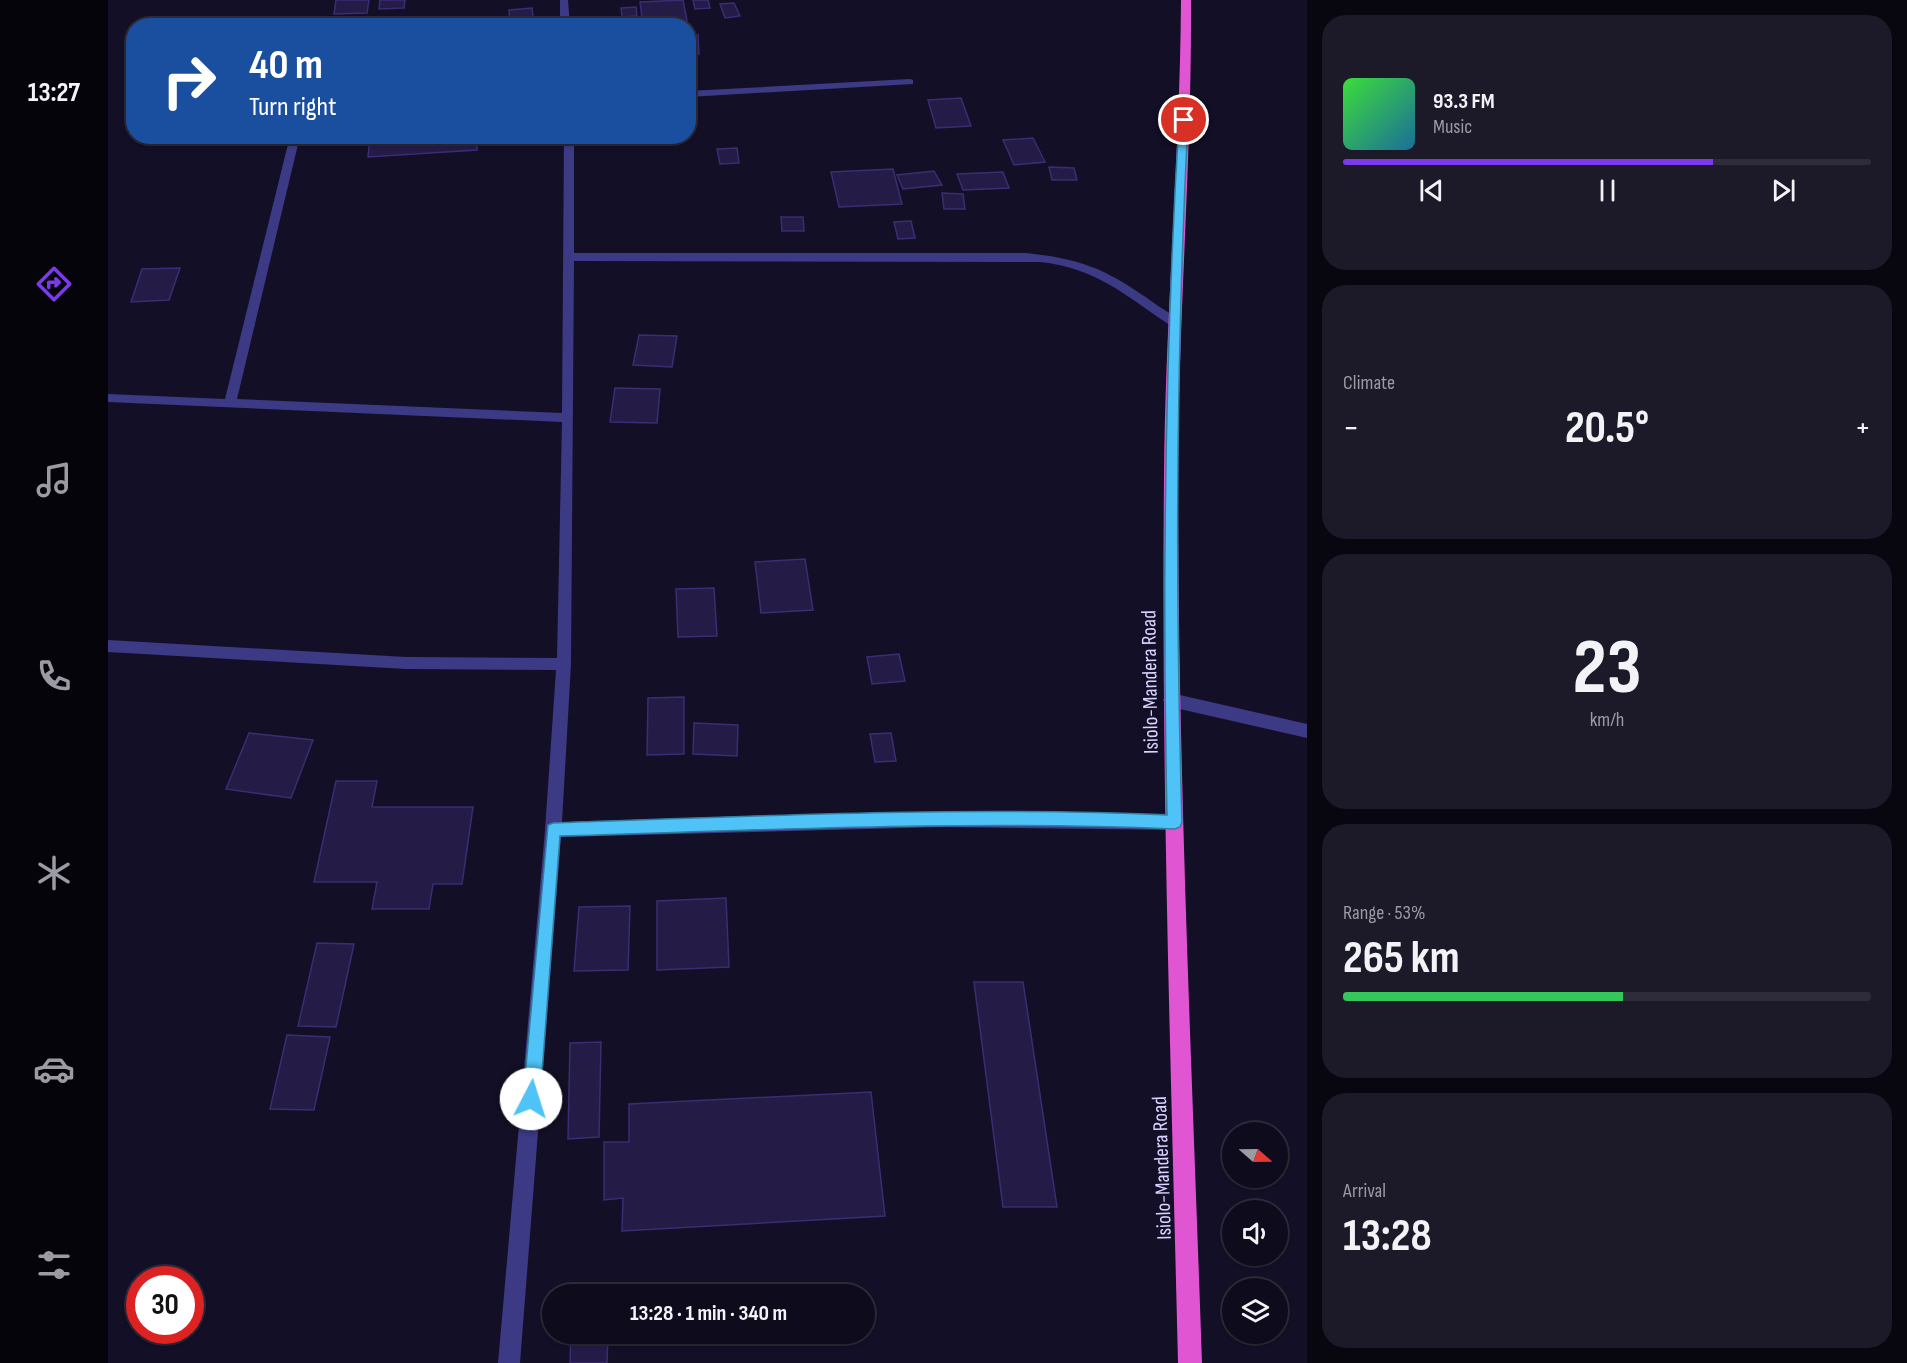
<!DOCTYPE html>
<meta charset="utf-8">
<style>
:root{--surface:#0e0b1c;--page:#1c1929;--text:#f1f3f6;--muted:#9b9ba3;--line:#2e2b3b;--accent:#7c3aed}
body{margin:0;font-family:"Sofia Sans Condensed",sans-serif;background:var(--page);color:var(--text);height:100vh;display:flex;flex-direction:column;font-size:22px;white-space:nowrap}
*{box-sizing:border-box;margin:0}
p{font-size:20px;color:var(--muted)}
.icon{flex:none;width:33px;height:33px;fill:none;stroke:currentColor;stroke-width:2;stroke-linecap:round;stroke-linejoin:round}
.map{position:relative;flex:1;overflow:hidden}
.side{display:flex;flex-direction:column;gap:15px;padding:15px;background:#08060f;width:600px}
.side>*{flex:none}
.guide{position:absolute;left:18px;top:18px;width:570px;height:126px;border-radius:24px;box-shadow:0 2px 4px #0004,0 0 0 2px var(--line);background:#1a4fa0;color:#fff;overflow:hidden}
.needle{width:39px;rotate:110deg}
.fabs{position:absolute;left:1114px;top:1122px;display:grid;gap:12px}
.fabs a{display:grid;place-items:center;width:66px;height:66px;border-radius:50%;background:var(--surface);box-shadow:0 2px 4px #0004,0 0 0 2px var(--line);font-size:30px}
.speed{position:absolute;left:18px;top:1266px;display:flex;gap:12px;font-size:30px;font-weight:700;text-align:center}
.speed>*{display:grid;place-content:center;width:78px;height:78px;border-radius:50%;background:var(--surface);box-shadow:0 2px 4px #0004,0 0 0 2px var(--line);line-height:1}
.speed .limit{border:9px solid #d22;background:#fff;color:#111}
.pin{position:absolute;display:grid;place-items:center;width:51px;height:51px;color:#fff;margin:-26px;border:3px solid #fff;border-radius:50%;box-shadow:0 2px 6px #0007}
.me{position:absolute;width:66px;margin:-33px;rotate:5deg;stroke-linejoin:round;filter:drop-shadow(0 0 4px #0008)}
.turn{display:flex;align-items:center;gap:21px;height:126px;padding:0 24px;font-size:27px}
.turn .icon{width:78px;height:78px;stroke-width:2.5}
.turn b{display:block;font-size:42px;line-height:51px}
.big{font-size:45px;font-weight:700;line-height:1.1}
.side .widget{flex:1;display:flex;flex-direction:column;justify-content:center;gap:9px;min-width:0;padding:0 21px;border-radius:24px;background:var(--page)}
.side .dial{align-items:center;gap:0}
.dial b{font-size:78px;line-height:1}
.song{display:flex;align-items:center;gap:18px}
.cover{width:72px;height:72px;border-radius:9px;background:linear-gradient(135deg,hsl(120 70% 55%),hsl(200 70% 35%))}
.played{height:6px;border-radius:3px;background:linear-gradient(90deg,var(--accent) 70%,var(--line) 70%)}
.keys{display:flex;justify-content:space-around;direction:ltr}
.heat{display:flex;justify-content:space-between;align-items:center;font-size:33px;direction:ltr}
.charge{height:9px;border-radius:4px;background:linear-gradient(90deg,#34c759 53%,var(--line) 0)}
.trip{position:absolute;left:434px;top:1284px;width:333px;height:60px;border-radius:30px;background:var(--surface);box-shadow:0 2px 4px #0004,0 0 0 2px var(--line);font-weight:700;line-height:60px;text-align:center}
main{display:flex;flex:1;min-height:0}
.tab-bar{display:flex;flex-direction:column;width:108px;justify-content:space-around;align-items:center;background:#06040b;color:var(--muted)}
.tab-bar .icon{width:42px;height:42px}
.tab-bar .current{color:var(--accent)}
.tab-bar b{font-size:27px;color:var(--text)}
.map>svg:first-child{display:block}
</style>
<main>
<nav class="tab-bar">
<b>13:27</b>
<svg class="icon current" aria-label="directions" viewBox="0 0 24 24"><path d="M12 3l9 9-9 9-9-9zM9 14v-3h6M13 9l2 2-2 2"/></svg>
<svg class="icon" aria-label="music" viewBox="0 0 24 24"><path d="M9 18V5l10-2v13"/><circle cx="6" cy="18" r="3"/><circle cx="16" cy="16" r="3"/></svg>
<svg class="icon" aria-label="phone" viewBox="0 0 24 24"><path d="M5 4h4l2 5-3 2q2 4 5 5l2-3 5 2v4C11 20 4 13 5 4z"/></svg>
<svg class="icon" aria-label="climate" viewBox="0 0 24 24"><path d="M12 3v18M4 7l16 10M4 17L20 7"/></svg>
<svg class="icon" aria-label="car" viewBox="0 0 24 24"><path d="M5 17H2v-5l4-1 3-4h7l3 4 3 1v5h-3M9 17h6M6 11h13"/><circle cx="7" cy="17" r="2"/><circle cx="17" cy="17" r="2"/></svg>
<svg class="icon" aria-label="filters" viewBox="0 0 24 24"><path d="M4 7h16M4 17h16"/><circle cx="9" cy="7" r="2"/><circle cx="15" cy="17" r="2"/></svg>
</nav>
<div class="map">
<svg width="1199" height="1363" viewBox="0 0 1199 1363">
<rect width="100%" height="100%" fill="#130f26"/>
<path fill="#241b47" stroke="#3b2d73" stroke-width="1.5" d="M228,0H261L259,13L226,14Z
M272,0H297L296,8L271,9Z
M575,0L580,26H535L532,2Z
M585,0H600L602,8L587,9Z
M626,3L632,16L617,18L612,4Z
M528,7L529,16L514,17L513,8Z
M424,8L426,26H402L401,10Z
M513,19H530V26H513Z
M580,35H590L591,54H580Z
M853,98L863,126L828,128L820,100Z
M262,136H369V150L260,157Z
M925,138L937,162L906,165L895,140Z
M629,148L631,163L612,164L609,149Z
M941,167L966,168L969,180H944Z
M785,169L794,204L731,207L723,172Z
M826,171L834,185L795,189L789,175Z
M895,172L901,188L855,190L849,174Z
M834,193L855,194L857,209H836Z
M673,217H695L696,231H674Z
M803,221L807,238L790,239L786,222Z
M72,268L61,300L23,302L34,269Z
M531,335L569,336L564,367L525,365Z
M507,388L552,389L549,423L502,422Z
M697,559L705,610L653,613L647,562Z
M606,588L609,636L570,637L568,589Z
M791,654L797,681L764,684L759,657Z
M576,697V754L539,755L540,698Z
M586,723L630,725L629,756L585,754Z
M141,733L205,740L183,798L118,789Z
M783,733L788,761L767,762L762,734Z
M228,781H269L264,807H365L354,884H325L321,909H264L269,882H206Z
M618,898L621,967L549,970V901Z
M522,906L520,970L466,971L471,907Z
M209,943L246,944L228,1027L190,1026Z
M866,982H915L949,1207H895Z
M179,1035L222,1037L206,1110L162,1109Z
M493,1042L491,1137L460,1139L462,1043Z
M763,1092L777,1216L514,1231L515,1198L496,1200V1142H521V1104Z
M463,1334H500L499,1363H462Z"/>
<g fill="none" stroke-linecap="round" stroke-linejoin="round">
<path fill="#3d3a85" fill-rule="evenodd" d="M452,0H460L462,26H452Z
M802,79L805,80V84L580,97V91Z
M182,136H192L129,399L454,413L456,136H466V253H918C975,259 1000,270 1046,303C1054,309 1065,314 1072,322L1070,325H1062C1016,295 989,268 932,262L466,261L463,664L454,822C658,816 862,808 1067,814L1073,817L1075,822L1073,827L1067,830L834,827L453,837L412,1363H390L437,830L448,670L298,669L0,652V640L298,657L449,658L454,422L0,402V394L117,399Z
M1063,693L1199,724V738L1063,707L1058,705L1055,700L1058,695Z"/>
<path fill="#e055d1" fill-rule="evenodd" d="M1073,0H1083C1084,160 1070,319 1070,479C1070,774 1084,1069 1094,1363H1070C1063,1068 1053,774 1056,479C1057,319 1072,160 1073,0Z"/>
</g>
<path fill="#4fc3f7" stroke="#337fa1" stroke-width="1.5" d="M1076,117L1080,120C1068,354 1067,588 1074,822L1072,827L1067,829C862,820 657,830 452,836L432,1099L429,1105L423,1108L417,1105L415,1099L440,825L445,823C650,816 855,806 1059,815C1054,583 1057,352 1071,120Z"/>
<g text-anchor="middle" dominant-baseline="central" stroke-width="6" stroke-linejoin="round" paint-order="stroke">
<g font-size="21" fill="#d9d4ff" stroke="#130f26">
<text transform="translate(1042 682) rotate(-91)">Isiolo-Mandera Road</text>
<text transform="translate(1054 1168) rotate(-92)">Isiolo-Mandera Road</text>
</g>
</g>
</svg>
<div class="fabs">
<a><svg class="needle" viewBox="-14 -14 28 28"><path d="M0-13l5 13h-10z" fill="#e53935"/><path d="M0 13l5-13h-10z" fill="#9b9ba3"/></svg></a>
<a><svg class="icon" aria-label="sound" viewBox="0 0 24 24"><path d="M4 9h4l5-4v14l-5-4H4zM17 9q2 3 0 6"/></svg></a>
<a><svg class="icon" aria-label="layers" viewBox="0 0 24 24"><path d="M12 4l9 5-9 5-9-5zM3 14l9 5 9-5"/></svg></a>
</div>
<div class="speed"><div class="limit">30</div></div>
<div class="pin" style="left:1076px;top:120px;background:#d93025"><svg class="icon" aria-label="arrive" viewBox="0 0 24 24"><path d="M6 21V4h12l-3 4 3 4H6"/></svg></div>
<svg class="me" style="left:423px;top:1099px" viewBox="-20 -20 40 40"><circle r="19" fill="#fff"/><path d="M0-13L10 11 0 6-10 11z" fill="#4fc3f7"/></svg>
<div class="trip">13:28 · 1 min · 340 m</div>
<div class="guide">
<div class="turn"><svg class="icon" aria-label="right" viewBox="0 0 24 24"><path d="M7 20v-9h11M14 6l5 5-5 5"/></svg><div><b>40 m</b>Turn right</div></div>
</div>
</div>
<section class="side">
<div class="widget">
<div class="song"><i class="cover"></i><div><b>93.3 FM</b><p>Music</p></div></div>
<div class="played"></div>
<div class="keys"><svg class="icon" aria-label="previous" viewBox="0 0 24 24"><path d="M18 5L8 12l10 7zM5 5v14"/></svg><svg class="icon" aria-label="pause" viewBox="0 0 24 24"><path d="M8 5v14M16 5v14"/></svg><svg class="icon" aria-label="next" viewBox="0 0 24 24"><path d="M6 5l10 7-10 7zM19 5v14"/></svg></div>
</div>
<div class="widget"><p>Climate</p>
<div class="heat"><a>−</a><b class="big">20.5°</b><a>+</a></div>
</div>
<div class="widget dial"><b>23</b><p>km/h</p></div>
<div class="widget"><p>Range · 53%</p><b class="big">265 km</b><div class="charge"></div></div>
<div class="widget"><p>Arrival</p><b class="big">13:28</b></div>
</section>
</main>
